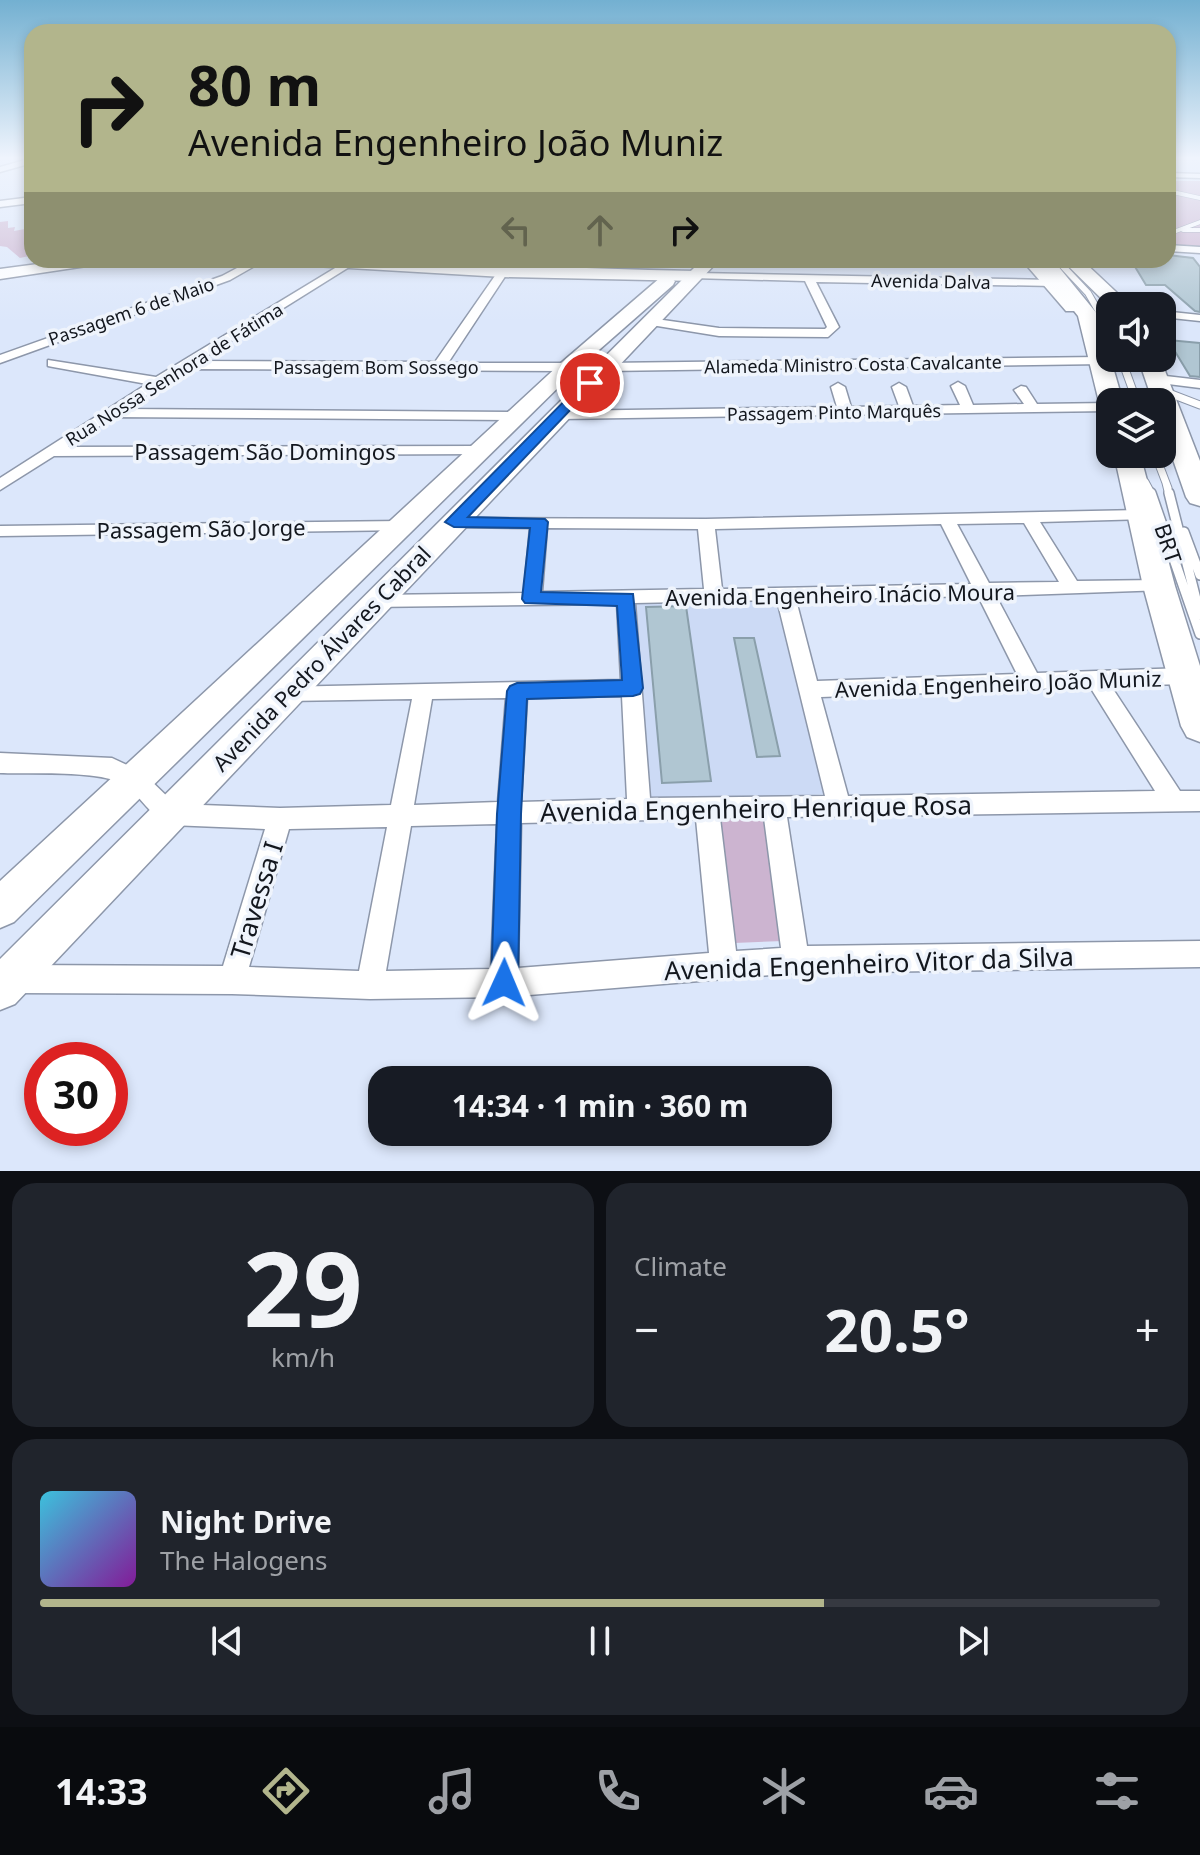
<!DOCTYPE html>
<meta charset="utf-8">
<style>
:root{--surface:#171b24;--page:#20242c;--text:#f1f3f6;--muted:#9ea1a6;--line:#363941;--accent:#b2b58c}
body{margin:0;font-family:"Noto Sans",sans-serif;background:var(--page);color:var(--text);height:100vh;display:flex;flex-direction:column;font-size:30px;white-space:nowrap}
*{box-sizing:border-box;margin:0}
p{font-size:26px;color:var(--muted)}
.icon{flex:none;width:44px;height:44px;fill:none;stroke:currentColor;stroke-width:2;stroke-linecap:round;stroke-linejoin:round}
.map{position:relative;height:1171px;overflow:hidden}
.drawer{display:flex;flex-direction:column;gap:12px;padding:12px;background:#0d0f14;flex:1}
.drawer>*{flex:none}
.hud{position:absolute;left:24px;top:24px;width:1152px;height:244px;border-radius:24px;box-shadow:0 4px 12px #0003;background:#b2b58c;color:#111;overflow:hidden}
.controls{position:absolute;left:1096px;top:292px;display:grid;gap:16px}
.controls a{display:grid;place-items:center;width:80px;height:80px;border-radius:16px;background:var(--surface);box-shadow:0 4px 12px #0003;font-size:40px}
.speed{position:absolute;left:24px;top:1042px;display:flex;gap:16px;font-size:40px;font-weight:700;text-align:center}
.speed>*{display:grid;place-content:center;width:104px;height:104px;border-radius:50%;background:var(--surface);box-shadow:0 4px 12px #0003;line-height:1}
.speed .limit{border:12px solid #d22;background:#fff;color:#111}
.pin{position:absolute;display:grid;place-items:center;width:68px;height:68px;color:#fff;margin:-34px;border:4px solid #fff;border-radius:50%;box-shadow:0 2px 8px #0007}
.me{position:absolute;width:88px;margin:-44px;rotate:1deg;stroke-linejoin:round;filter:drop-shadow(0 0 6px #0008)}
.turn{display:flex;align-items:center;gap:28px;height:168px;padding:0 32px;font-size:36px}
.turn .icon{width:104px;height:104px;stroke-width:2.5}
.turn b{display:block;font-size:56px;line-height:68px}
.lanes{display:flex;align-items:center;height:76px;padding:0 32px;background:#0003;justify-content:center;gap:40px;direction:ltr}
.lanes .off{opacity:.35}
.big{font-size:60px;font-weight:700;line-height:1.1}
.drawer .card{flex:1;display:flex;flex-direction:column;justify-content:center;gap:12px;min-width:0;padding:0 28px;border-radius:24px;background:var(--page)}
.drawer .dial{align-items:center;gap:0}
.dial b{font-size:104px;line-height:1}
.song{display:flex;align-items:center;gap:24px}
.cover{width:96px;height:96px;border-radius:12px;background:linear-gradient(135deg,hsl(190 70% 55%),hsl(290 70% 35%))}
.played{height:8px;border-radius:4px;background:linear-gradient(90deg,var(--accent) 70%,var(--line) 70%)}
.keys{display:flex;justify-content:space-around;direction:ltr}
.heat{display:flex;justify-content:space-between;align-items:center;font-size:44px;direction:ltr}
.drawer .tiles{flex:1;display:grid;gap:12px;grid-template-columns:1fr 1fr}
.card:last-child{grid-column:span 2}
.trip{position:absolute;left:368px;top:1066px;width:464px;height:80px;border-radius:24px;background:var(--surface);box-shadow:0 4px 12px #0003;font-weight:700;line-height:80px;text-align:center}
.menu{display:flex;height:128px;justify-content:space-around;align-items:center;background:#090b0e;color:var(--muted)}
.menu .icon{width:56px;height:56px}
.menu .selected{color:var(--accent)}
.menu b{font-size:36px;color:var(--text)}
.map>svg:first-child{display:block}
</style>
<div class="map">
<svg width="1200" height="1171" viewBox="0 0 1200 1171">
<rect width="100%" height="100%" fill="#dce7fb"/>
<path fill="#ccdaf5" d="M778,600L826,794L647,801L634,604Z"/>
<path fill="#ccb4d0" d="M1168,181H1200V249L1168,246Z
M32,219L29,256L20,258L7,247L0,246V222L8,221V228L15,227L14,231L25,229L26,220Z
M764,815L783,941L734,943L717,818Z"/>
<path fill="#b0c6d2" stroke="#8a9fab" stroke-width="2" d="M1168,255L1193,258L1200,267V312L1195,311L1165,285H1146L1131,260H1168Z
M1168,340L1200,343V377L1190,376Z
M686,606L711,781L662,783L646,607Z
M734,638H754L780,756L757,757Z"/>
<g fill="none" stroke-linecap="round" stroke-linejoin="round">
<g stroke="#8d97aa" stroke-width="5">
<path id="lane-far3" d="M1168,191L1200,198
M1183,230H1200
M1168,234L1200,222"/>
</g>
<g stroke="#8d97aa" stroke-width="8">
<path id="lane-far2" d="M1057,260L1088,293L1110,331"/>
</g>
<g stroke="#8d97aa" stroke-width="9">
<path id="lane-far1" d="M1121,358L1137,402
M1166,392L1200,405
M1155,454L1168,488
M1145,482L1152,495
M1166,483L1169,495"/>
</g>
<g stroke="#8d97aa" stroke-width="12">
<path id="lane" d="M1151,493L1200,634
M1169,493L1200,615
M1184,532L1200,575"/>
</g>
<g stroke="#8d97aa" stroke-width="3">
<path id="street" d="M32,158V163L0,172V167Z
M1168,173L1200,174V178L1168,177Z
M32,197V203L0,207V201Z
M1168,245L1200,247V253L1168,251Z
M252,260H265L230,280L0,363V355L222,276Z
M345,262L354,264L199,361L435,362L499,270L503,269L508,272L448,363H568L574,367L568,371L187,369L126,409L517,412L524,416L517,420L113,417L68,447L480,446L487,450L480,454L54,456L0,490V478L147,384L53,367L48,366V360L156,377Z
M696,273L1054,280L1059,283L1054,286L816,282L839,327L828,337L719,336L645,324V320L649,318L719,328L825,329L827,327L805,281L692,278L691,276Z
M1162,311L1200,315V321L1162,317Z
M1100,357L1106,361L1104,364L606,371L600,367L606,363Z
M1157,375L1200,380V388L1152,382L1150,379Z
M958,382L965,386L973,405L1024,404L1014,390L1021,386L1026,387L1037,404L1110,403V411L558,419L551,415L558,411L837,407L831,387L838,383L845,387L851,407L899,406L892,387L899,383L906,387L913,406L960,405L951,386Z
M1141,510L1149,515L1147,519L1040,522L1077,581L1159,580L1165,582L1168,586L1165,590L996,596L1037,673L1185,668L1192,670L1195,676L1192,682L1185,684L1111,686L1180,791H1200V811L787,817L807,946L1200,941V967L796,973L504,997L370,999L232,994L16,993L6,989L2,979L6,969L16,965L223,966L265,829L170,825C150,817 141,795 123,784C100,770 30,774 0,773V753L112,758L142,772L175,804L280,808L391,805L412,699L286,701L279,699L276,693L279,687L621,680L617,604L370,607L368,602L370,597L377,595L524,593L530,528L454,527L448,526L446,522L448,518L706,519ZM1024,523L1059,582L989,583L957,524ZM941,524L971,584L722,589L715,529ZM547,528L698,529L704,589L542,592ZM978,596L1017,674L817,681L796,600ZM777,600L825,796L650,798L635,603ZM1090,687L1155,791L848,796L821,697ZM622,696L627,799L521,802L527,698ZM506,698L498,802L414,805L432,699ZM720,818H764L781,948L736,951ZM696,819L709,953L518,968L521,823ZM497,824L491,969L386,971L411,826ZM387,827L359,971L249,967L289,829Z
M401,521L409,526L407,530L0,536V526Z"/>
</g>
<g stroke="#8d97aa" stroke-width="3">
<path id="secondary" d="M68,260H107L100,264L0,279V269Z
M274,260C414,260 555,268 696,271L704,276L696,281L503,277L281,264Z"/>
</g>
<g stroke="#8d97aa" stroke-width="3">
<path id="primary" d="M702,260H719L15,1004L0,1010V959Z
M1022,260H1039L1078,303L1081,307L1078,311H1066Z
M667,276L675,281L673,285L575,371L14,922L0,928V881L561,363L661,277Z"/>
</g>
<g stroke="#8d97aa" stroke-width="3">
<path id="highway" d="M1034,260H1053L1098,315L1123,402H1110V409L1102,407L1099,402L1078,316Z
M1062,260H1082L1131,306L1110,307Z
M1138,358H1160L1200,461V506L1190,503L1186,497L1162,428V402H1153Z
M1114,454H1140L1175,586L1200,666V742L1187,737L1181,726L1143,586Z"/>
</g>
<use href="#lane-far3" stroke="#fff" stroke-width="4"/>
<use href="#lane-far2" stroke="#fff" stroke-width="6"/>
<use href="#lane-far1" stroke="#fff" stroke-width="7"/>
<use href="#lane" stroke="#fff" stroke-width="9"/>
<use href="#street" fill="#fff" fill-rule="evenodd"/>
<use href="#secondary" fill="#fff" fill-rule="evenodd"/>
<use href="#primary" fill="#fff" fill-rule="evenodd"/>
<use href="#highway" fill="#fff" fill-rule="evenodd"/>
</g>
<linearGradient id="sky" x2="0" y2="1"><stop stop-color="#73b0d1"/><stop offset="0.49" stop-color="#eff4fd"/><stop offset="1" stop-color="#eff4fd" stop-opacity="0"/></linearGradient>
<rect width="1200" height="322" fill="url(#sky)"/>
<path fill="#1a73e8" stroke="#114b97" stroke-width="2" d="M585,380L596,383L468,517L545,519L548,522L541,592L633,594L643,688L640,694L633,696L527,699L521,814L518,983L514,993L504,997L495,993L491,983L497,814L507,691L510,686L517,683L622,680L617,606L525,603L522,599L530,528L454,527L445,522Z"/>
<g text-anchor="middle" dominant-baseline="central" stroke-width="7" stroke-linejoin="round" paint-order="stroke">
<g font-size="18" fill="#13171e" stroke="#eff4fc">
<text transform="translate(931 281) rotate(1)">Avenida Dalva</text>
<text transform="translate(131 311) rotate(-19)">Passagem 6 de Maio</text>
<text transform="translate(853 364) rotate(-1)">Alameda Ministro Costa Cavalcante</text>
<text x="376" y="367">Passagem Bom Sossego</text>
<text transform="translate(174 374) rotate(-32)">Rua Nossa Senhora de Fátima</text>
<text transform="translate(834 412) rotate(-1)">Passagem Pinto Marquês</text>
</g>
<g font-size="22" fill="#13171e" stroke="#eff4fc">
<text x="265" y="451">Passagem São Domingos</text>
<text transform="translate(201 528) rotate(-1)">Passagem São Jorge</text>
<text transform="translate(1169 543) rotate(71)">BRT</text>
<text transform="translate(840 594) rotate(-1)">Avenida Engenheiro Inácio Moura</text>
<text transform="translate(321 658) rotate(-46)">Avenida Pedro Álvares Cabral</text>
<text transform="translate(998 683) rotate(-2)">Avenida Engenheiro João Muniz</text>
</g>
<g font-size="26" fill="#13171e" stroke="#eff4fc">
<text transform="translate(756 808) rotate(-1)">Avenida Engenheiro Henrique Rosa</text>
<text transform="translate(256 900) rotate(-73)">Travessa I</text>
<text transform="translate(869 963) rotate(-2)">Avenida Engenheiro Vitor da Silva</text>
</g>
</g>
</svg>
<div class="controls">
<a><svg class="icon" aria-label="sound" viewBox="0 0 24 24"><path d="M4 9h4l5-4v14l-5-4H4zM17 9q2 3 0 6"/></svg></a>
<a><svg class="icon" aria-label="layers" viewBox="0 0 24 24"><path d="M12 4l9 5-9 5-9-5zM3 14l9 5 9-5"/></svg></a>
</div>
<div class="speed"><div class="limit">30</div></div>
<div class="pin" style="left:590px;top:383px;background:#d93025"><svg class="icon" aria-label="arrive" viewBox="0 0 24 24"><path d="M6 21V4h12l-3 4 3 4H6"/></svg></div>
<svg class="me" style="left:504px;top:983px" viewBox="-20 -20 40 40"><path d="M0-17L14 15 0 8-14 15z" fill="#1a73e8" stroke="#fff" stroke-width="4"/></svg>
<div class="trip">14:34 · 1 min · 360 m</div>
<div class="hud">
<div class="turn"><svg class="icon" aria-label="right" viewBox="0 0 24 24"><path d="M7 20v-9h11M14 6l5 5-5 5"/></svg><div><b>80 m</b>Avenida Engenheiro João Muniz</div></div>
<div class="lanes"><svg class="icon off" aria-label="left" viewBox="0 0 24 24"><path d="M17 20v-9H6M10 6l-5 5 5 5"/></svg><svg class="icon off" aria-label="ahead" viewBox="0 0 24 24"><path d="M12 20V5M6 11l6-6 6 6"/></svg><svg class="icon" aria-label="right" viewBox="0 0 24 24"><path d="M7 20v-9h11M14 6l5 5-5 5"/></svg></div>
</div>
</div>
<section class="drawer">
<div class="tiles">
<div class="card dial"><b>29</b><p>km/h</p></div>
<div class="card"><p>Climate</p>
<div class="heat"><a>−</a><b class="big">20.5°</b><a>+</a></div>
</div>
<div class="card">
<div class="song"><i class="cover"></i><div><b>Night Drive</b><p>The Halogens</p></div></div>
<div class="played"></div>
<div class="keys"><svg class="icon" aria-label="previous" viewBox="0 0 24 24"><path d="M18 5L8 12l10 7zM5 5v14"/></svg><svg class="icon" aria-label="pause" viewBox="0 0 24 24"><path d="M8 5v14M16 5v14"/></svg><svg class="icon" aria-label="next" viewBox="0 0 24 24"><path d="M6 5l10 7-10 7zM19 5v14"/></svg></div>
</div>
</div>
</section>
<nav class="menu">
<b>14:33</b>
<svg class="icon selected" aria-label="directions" viewBox="0 0 24 24"><path d="M12 3l9 9-9 9-9-9zM9 14v-3h6M13 9l2 2-2 2"/></svg>
<svg class="icon" aria-label="music" viewBox="0 0 24 24"><path d="M9 18V5l10-2v13"/><circle cx="6" cy="18" r="3"/><circle cx="16" cy="16" r="3"/></svg>
<svg class="icon" aria-label="phone" viewBox="0 0 24 24"><path d="M5 4h4l2 5-3 2q2 4 5 5l2-3 5 2v4C11 20 4 13 5 4z"/></svg>
<svg class="icon" aria-label="climate" viewBox="0 0 24 24"><path d="M12 3v18M4 7l16 10M4 17L20 7"/></svg>
<svg class="icon" aria-label="car" viewBox="0 0 24 24"><path d="M5 17H2v-5l4-1 3-4h7l3 4 3 1v5h-3M9 17h6M6 11h13"/><circle cx="7" cy="17" r="2"/><circle cx="17" cy="17" r="2"/></svg>
<svg class="icon" aria-label="filters" viewBox="0 0 24 24"><path d="M4 7h16M4 17h16"/><circle cx="9" cy="7" r="2"/><circle cx="15" cy="17" r="2"/></svg>
</nav>
